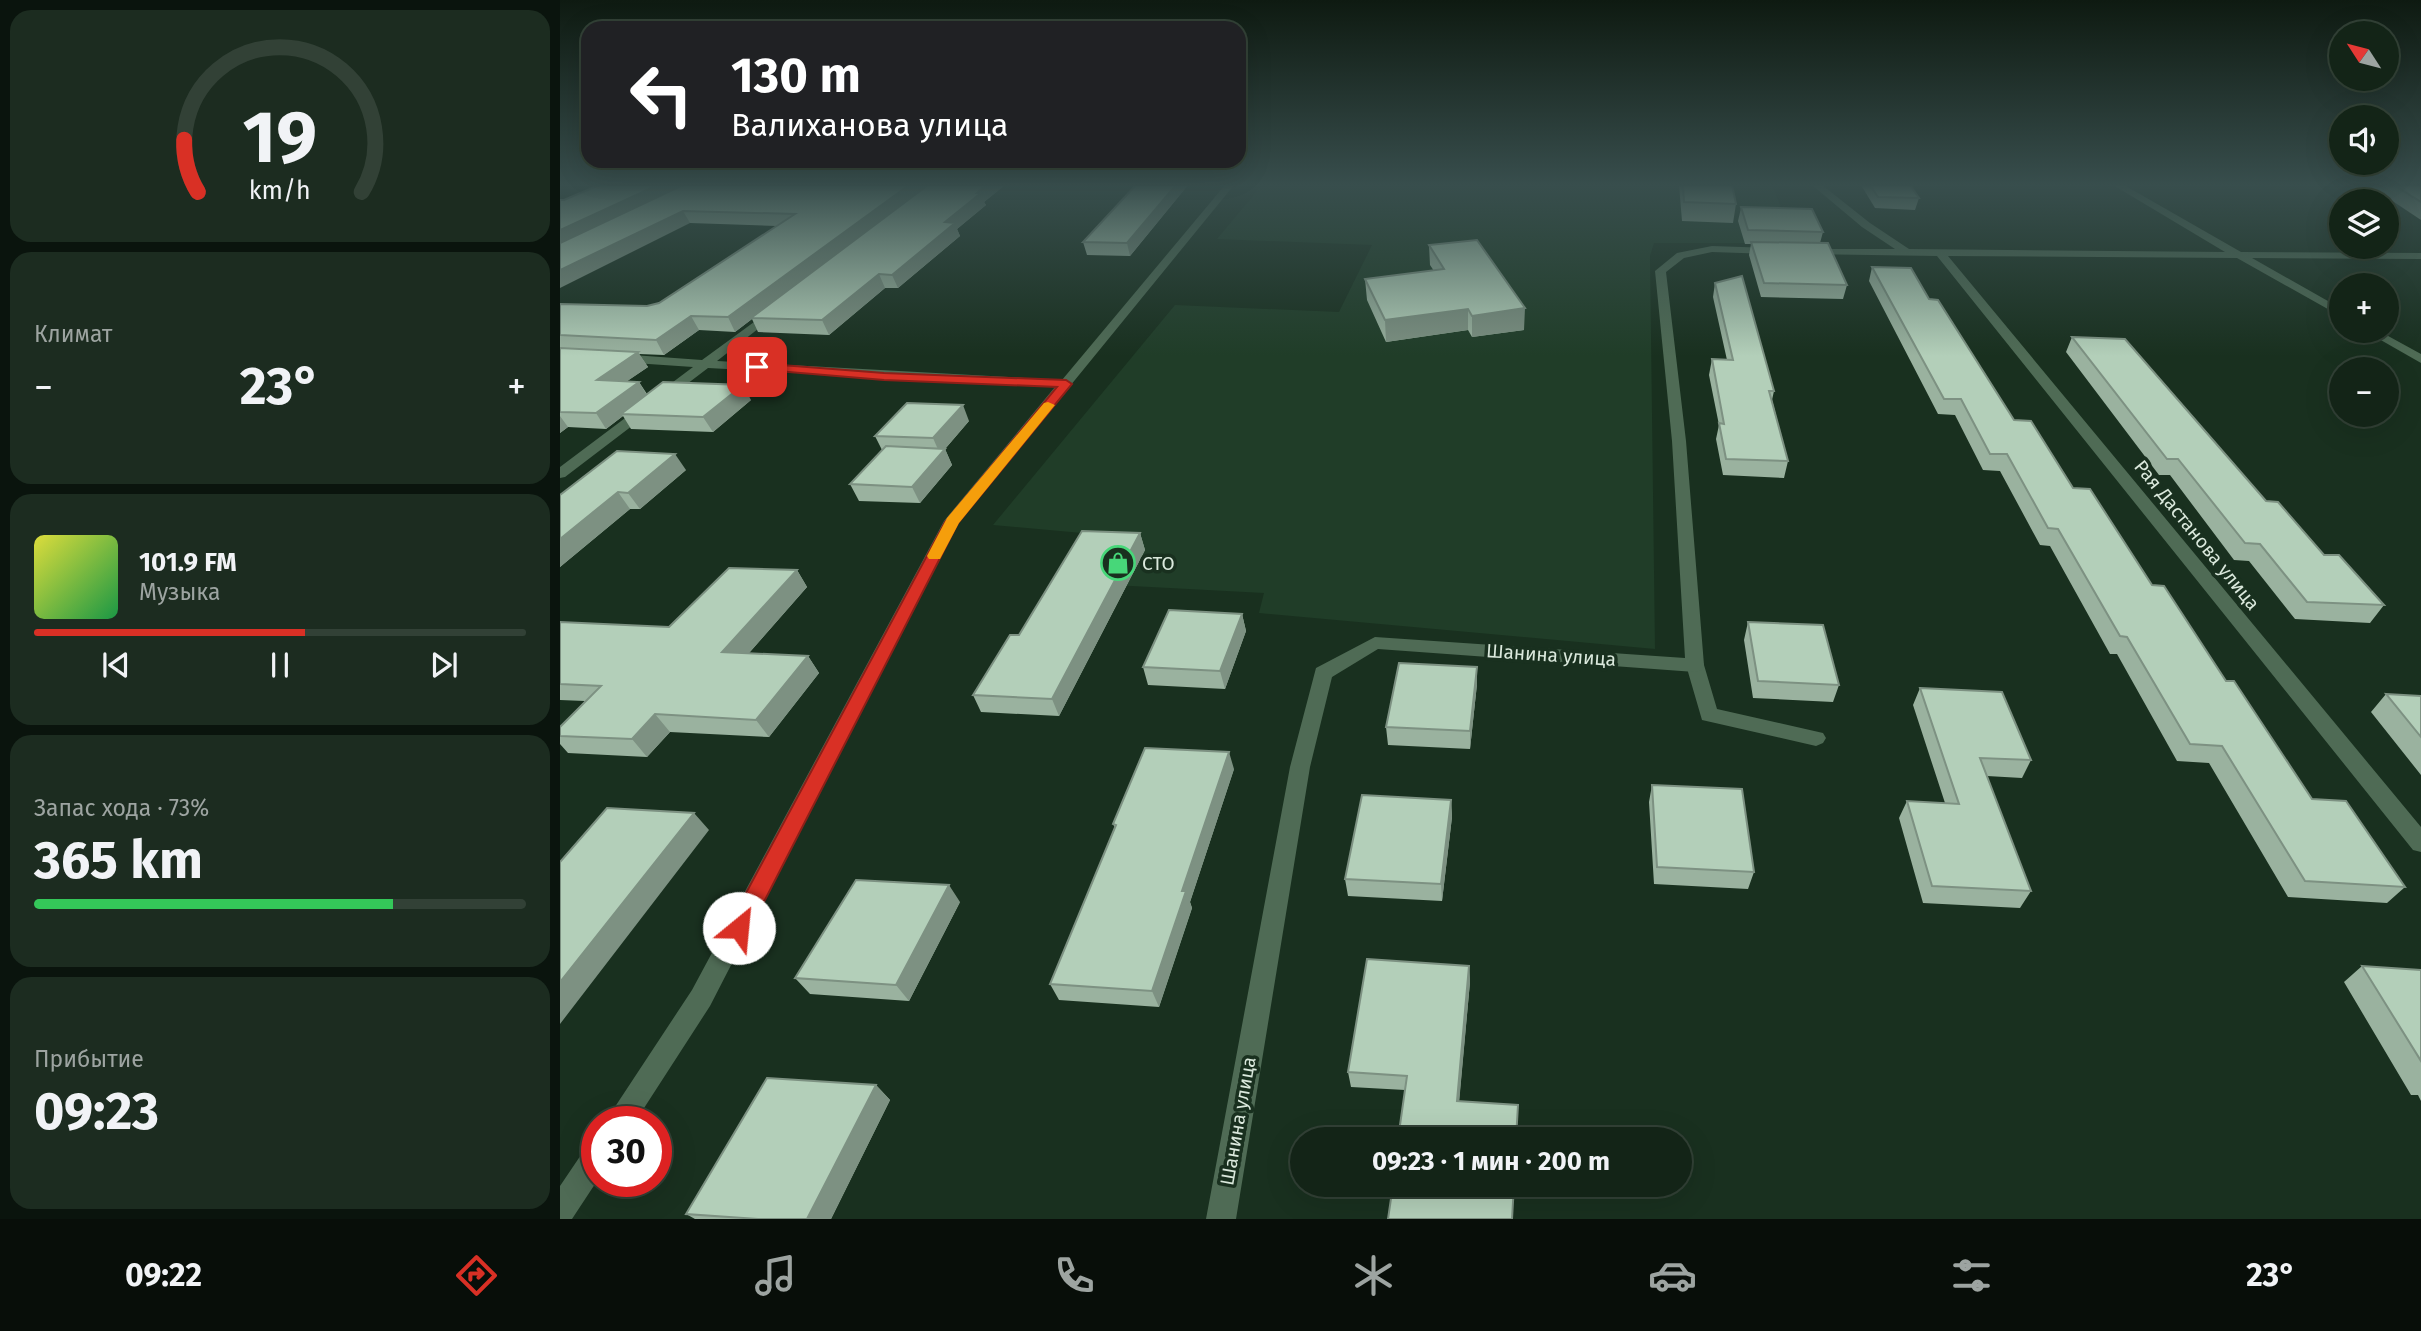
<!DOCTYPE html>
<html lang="ru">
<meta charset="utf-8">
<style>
:root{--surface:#132417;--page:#1c2c20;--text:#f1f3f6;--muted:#9da4a1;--line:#324136;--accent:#d93025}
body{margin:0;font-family:"Fira Sans",sans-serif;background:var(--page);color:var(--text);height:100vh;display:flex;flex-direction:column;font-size:26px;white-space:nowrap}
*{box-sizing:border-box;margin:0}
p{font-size:23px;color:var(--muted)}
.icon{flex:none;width:38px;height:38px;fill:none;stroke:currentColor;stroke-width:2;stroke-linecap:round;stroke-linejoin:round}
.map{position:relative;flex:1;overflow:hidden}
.drawer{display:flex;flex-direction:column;gap:10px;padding:10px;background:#0a140d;width:560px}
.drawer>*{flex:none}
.hud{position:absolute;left:21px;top:21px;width:665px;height:147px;border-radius:21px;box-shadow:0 7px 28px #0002,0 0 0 2px var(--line);background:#202124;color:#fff;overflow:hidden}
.needle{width:46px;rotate:306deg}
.fabs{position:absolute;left:1769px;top:21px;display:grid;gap:14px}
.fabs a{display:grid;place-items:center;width:70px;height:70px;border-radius:50%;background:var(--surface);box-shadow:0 7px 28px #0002,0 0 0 2px var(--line);font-size:35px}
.speed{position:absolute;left:21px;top:1106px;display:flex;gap:14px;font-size:35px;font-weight:700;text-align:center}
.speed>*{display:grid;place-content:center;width:91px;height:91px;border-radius:50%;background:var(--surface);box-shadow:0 7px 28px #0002,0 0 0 2px var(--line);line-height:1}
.speed .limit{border:10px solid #d22;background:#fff;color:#111}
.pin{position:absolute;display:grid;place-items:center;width:60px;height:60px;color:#fff;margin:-30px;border-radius:14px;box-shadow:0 4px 10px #0006}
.me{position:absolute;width:77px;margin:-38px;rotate:28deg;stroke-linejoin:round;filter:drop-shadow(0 0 5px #0008)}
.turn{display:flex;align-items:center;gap:24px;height:147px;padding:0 35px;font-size:32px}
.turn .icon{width:91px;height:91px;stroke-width:2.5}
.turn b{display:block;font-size:49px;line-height:60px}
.big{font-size:52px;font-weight:700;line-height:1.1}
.drawer .tile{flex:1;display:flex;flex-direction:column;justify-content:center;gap:10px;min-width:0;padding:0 24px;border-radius:21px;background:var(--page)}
.drawer .dial{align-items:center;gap:0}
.dial svg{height:182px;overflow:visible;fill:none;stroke:var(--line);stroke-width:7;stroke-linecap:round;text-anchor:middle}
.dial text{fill:var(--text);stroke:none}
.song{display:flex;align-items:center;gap:21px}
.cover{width:84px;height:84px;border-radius:10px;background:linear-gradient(135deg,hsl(60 70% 55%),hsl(140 70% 35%))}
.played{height:7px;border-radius:4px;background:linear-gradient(90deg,var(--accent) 55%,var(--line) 55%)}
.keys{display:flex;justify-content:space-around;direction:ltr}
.heat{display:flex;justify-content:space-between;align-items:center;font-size:38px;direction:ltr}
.charge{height:10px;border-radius:5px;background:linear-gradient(90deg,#34c759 73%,var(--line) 0)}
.trip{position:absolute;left:730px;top:1127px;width:402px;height:70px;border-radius:35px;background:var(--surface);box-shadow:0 7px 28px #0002,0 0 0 2px var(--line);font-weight:700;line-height:70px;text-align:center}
.dock{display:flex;height:112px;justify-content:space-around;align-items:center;background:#080e09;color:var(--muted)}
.dock .icon{width:49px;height:49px}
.dock .current{color:var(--accent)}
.dock b{font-size:32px;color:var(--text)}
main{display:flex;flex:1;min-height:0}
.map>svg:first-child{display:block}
</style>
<main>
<section class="drawer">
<div class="tile dial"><svg viewBox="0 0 100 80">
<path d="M14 69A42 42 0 1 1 86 69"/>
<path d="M14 69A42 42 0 0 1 8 46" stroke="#d93025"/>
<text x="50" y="56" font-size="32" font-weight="700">19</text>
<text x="50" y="72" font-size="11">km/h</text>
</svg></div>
<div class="tile"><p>Климат</p>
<div class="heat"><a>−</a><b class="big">23°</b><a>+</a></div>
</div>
<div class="tile">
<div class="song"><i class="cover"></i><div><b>101.9 FM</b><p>Музыка</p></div></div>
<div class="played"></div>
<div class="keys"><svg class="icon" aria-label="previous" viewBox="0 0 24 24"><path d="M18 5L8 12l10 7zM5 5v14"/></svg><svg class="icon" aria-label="pause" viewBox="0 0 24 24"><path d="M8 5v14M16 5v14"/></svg><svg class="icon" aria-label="next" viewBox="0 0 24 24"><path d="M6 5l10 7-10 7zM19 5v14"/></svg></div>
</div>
<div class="tile"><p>Запас хода · 73%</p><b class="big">365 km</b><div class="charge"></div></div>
<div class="tile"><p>Прибытие</p><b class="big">09:23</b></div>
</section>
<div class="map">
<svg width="1861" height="1219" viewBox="0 0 1861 1219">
<rect width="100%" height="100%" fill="#19301f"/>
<path fill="#203d28" d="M702,185H1212L1235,243H1094L1090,256L1095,649L699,613L704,593L515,583L544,535L433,525L615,305L779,312L812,245L657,239Z"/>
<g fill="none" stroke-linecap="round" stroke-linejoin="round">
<path fill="#4f6b55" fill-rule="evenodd" d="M1135,658L1142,660L1144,665L1157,709L1263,733L1266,738L1263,743L1256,746L1142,720L1126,665L1128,660Z"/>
<path fill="#4f6b55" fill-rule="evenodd" d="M665,185H674L399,522L150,1006L75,1122H45L132,990L384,521L495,387L148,368L5,477L0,478V467L133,367L59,362L53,358L59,354L142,360L212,309L216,311V315L157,361L502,380Z
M1252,185H1262L1310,223L1349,249L1665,252L1553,185H1564L1681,252L1861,253V259L1692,258L1782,309V317L1677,258L1388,256L1861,827V852L1853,850L1377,256L1245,254L1244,252L1249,249H1335L1302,227Z
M1152,246L1211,248L1216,251L1211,254L1152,252L1124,258L1106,272L1126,441L1144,665L1142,670L1135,672L818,649L772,677L750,767L676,1219H646L730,767L756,668L815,637L1125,658L1112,441L1095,271L1117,253Z
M1805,331H1819L1861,354V363Z
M37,1142V1181L12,1219H0V1186L27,1146Z"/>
</g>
<path fill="#9ab29f" d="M39,185H445L424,202L426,205L397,229L400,236L338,288H325L269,335L198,332L192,319L175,332L139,330L104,355L79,354L88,367L67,381L79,382L87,394L191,400L153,432L71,429L63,416L46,429L8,427L0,433V304L87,306L99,303L217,226L130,223L4,200Z
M576,185H628L570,256L527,255L523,242Z
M1119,185H1172L1176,204L1173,223L1122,221Z
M1301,185H1350L1359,198L1355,210L1315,208Z
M1814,185H1861V220L1813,188Z
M1181,208L1263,232L1260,243L1287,285L1283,299L1201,297L1189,255L1191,244H1185L1178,221Z
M869,245L964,330L912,337L908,330L826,342L807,300L805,279L874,271L870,265Z
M1312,267L1369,299L1454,420L1513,488L1592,585L1666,681L1752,799L1845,887L1827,903L1728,897L1649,763L1617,761L1557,654H1550L1490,546L1480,545L1440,471L1423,470L1395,415L1378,414L1309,281Z
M1155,283L1214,391L1212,400L1228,461L1224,478L1163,475L1156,439L1159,425L1149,375L1152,359L1167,360L1153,297Z
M1512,337L1706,501L1764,555L1824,605L1810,623L1735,619L1689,561L1674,560L1610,475H1599L1506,352Z
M409,421L385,449L392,465L360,503L299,501L290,484L322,450L315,436Z
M126,470L80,509H70L0,567V495Z
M580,533L585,550L499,716L421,712L413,695L459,635Z
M237,570L247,587L189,653L248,656L259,673L209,737L110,732L87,757L8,753L0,744V727L25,701L0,700V622L109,627Z
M682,614L686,631L665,689L588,685L583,667Z
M1188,622L1279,685L1273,702L1193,698L1184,640Z
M917,684L910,749L828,745L826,727Z
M1360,688L1471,760L1462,778L1427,776L1471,891L1460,908L1363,903L1339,818L1347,801L1385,803L1353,705Z
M1826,694L1861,696V775L1811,712Z
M674,769L630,902L632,908L599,1007L499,1000L490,984L555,828L553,824Z
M1092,785L1194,872L1188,889L1094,884L1089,802Z
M891,800L892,817L882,901L788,896L785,879Z
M400,902L349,1001L250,994L235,978Z
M909,966L910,982L899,1101L956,1139L845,1090L791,1087L788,1072Z
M1802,966L1861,970V1101L1858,1095H1851L1784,982Z
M316,1085L330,1100L271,1219H135L126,1214Z"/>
<path fill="#7d9182" d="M98,185H131L0,247V230Z
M349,185H370L191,318L192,319L175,332L168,317Z
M426,185H445L424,202L426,205L397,229L400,236L338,288L332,275L385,222Z
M616,185H628L570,256L567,243Z
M123,211L130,223L0,288V270Z
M319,274L325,288L269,335L262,320Z
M965,308L964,330L912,337V316Z
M908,309V330L826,342L825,320Z
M131,316L139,330L104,355L96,340Z
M78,352L88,367L47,395L37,380Z
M79,382L88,397L61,414L63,416L46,429L36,413Z
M183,385L191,400L153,432L143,417Z
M403,405L409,421L385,449L392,465L360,503L352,487L380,454L373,438Z
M0,416L8,427L0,433Z
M115,454L126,470L80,509L68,493Z
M58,492L70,509L0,567V539Z
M580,533L585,550L499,716L492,699Z
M237,570L247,587L175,669L162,652Z
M682,614L686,631L665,689L660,671Z
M248,656L259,673L209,737L196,720Z
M917,667V684L910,749V731Z
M95,714L110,732L87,757L72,739Z
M669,752L674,769L630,902L632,908L599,1007L592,991L622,891Z
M891,800L892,817L882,901L881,884Z
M134,813L149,830L0,1024V982Z
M389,885L400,902L349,1001L336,985Z
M909,966L910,982L898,1115L897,1101Z
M316,1085L330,1100L271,1219H247Z"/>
<path fill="#b3cfb9" stroke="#7d9182" stroke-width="2" d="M39,185H98L0,230V200H4Z
M123,185H349L168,317L131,316L96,340L0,335V304L87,306L99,303L235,214L123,211L0,270V243Z
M368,185H426L417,193H421L385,222L395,223L332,275L319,274L262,320L191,318Z
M576,185H616L567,243L523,242Z
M1123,185H1172L1176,204L1124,202Z
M1310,185H1350L1359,198L1318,197Z
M1834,185H1861V202Z
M1181,207L1252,209L1263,232L1188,230Z
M917,240L965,308L912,316L908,309L825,320L805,279L884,269L869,245Z
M1191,242L1268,243L1287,285L1204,283Z
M1312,267L1351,268L1369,299L1378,300L1454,420L1471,421L1513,488L1530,489L1592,585L1604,586L1666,681H1674L1752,799L1786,801L1845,887L1745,881L1662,746L1630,744L1567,637L1560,636L1498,529L1488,528L1447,454H1430L1401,399H1384Z
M1182,276L1214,391H1209L1228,461L1166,459L1159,423L1164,424L1152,359L1173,360L1155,283Z
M1512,337L1565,339L1706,501L1718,502L1764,555H1779L1824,605L1747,602L1700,544L1685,543L1618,459H1607Z
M0,348L78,352L37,380L79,382L36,413L0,412Z
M103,382L183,385L143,417L61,414Z
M347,403L403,405L373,438L315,436Z
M326,446L385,449L352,487L290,484Z
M57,451L115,454L68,493L58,492L0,539V495Z
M522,531L580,533L492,699L413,695L450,635H459Z
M169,568L237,570L162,652L248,656L196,720L95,714L72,739L0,736V727L41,686L0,684V622L109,627Z
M609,610L682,614L660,671L583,667Z
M1188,622L1263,625L1279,685L1198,681Z
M839,663L917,667L910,731L826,727Z
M1360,688L1442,692L1471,760L1420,758L1471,891L1372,886L1347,801L1399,804Z
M1826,694L1861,696V737Z
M585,748L669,752L622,891H626L592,991L490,984L556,825L553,824Z
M1092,785L1182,789L1194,872L1097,867Z
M802,795L891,800L881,884L785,879Z
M47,808L134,813L0,982V862Z
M296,880L389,885L336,985L235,978Z
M807,959L909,966L897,1101L958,1105L956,1139H838L847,1076L788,1072Z
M1802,966L1861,970V1061Z
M207,1078L316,1085L247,1219H198L126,1214Z
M833,1185H954L952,1219H828Z"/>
<linearGradient id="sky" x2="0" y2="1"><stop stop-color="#0e1a11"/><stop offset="0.52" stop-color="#384e4d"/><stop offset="1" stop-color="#384e4d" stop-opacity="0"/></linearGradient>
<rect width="1861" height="356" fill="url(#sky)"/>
<path fill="#d93025" stroke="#8d1f18" stroke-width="2" d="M197,363L324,373L506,380L512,384L398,523L187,935L179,938L171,935L168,928L171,921L385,522L497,387L324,380L193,369L191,367Z"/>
<path fill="#f59e0b" d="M488,402L495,405L399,523L380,559H369L367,556L387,518L484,403Z"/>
<defs>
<g id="shop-ring" transform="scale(1.75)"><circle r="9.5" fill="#19301f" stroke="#47d779" stroke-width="1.5"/><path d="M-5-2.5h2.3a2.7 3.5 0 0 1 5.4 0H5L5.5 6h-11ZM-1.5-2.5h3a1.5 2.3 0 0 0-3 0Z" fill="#47d779"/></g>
</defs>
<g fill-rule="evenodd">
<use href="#shop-ring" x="558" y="563"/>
</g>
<g text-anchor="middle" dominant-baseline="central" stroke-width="7" stroke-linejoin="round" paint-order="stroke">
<g font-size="19" fill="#dbe9dd" stroke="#19301f">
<text transform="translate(1637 535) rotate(51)">Рая Дастанова улица</text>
<text transform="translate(991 655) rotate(4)">Шанина улица</text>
<text transform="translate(678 1121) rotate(-80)">Шанина улица</text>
</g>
<g font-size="19" fill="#dbe9dd" stroke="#19301f" text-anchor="start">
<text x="582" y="563">СТО</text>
</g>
</g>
</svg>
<div class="fabs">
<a><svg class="needle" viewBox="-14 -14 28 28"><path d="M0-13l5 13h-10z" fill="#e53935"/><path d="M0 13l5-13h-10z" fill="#9da4a1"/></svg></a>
<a><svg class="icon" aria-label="sound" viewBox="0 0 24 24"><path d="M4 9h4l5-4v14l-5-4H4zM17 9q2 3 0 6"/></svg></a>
<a><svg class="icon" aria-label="layers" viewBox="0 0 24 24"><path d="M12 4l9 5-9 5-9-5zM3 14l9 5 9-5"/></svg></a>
<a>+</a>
<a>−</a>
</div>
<div class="speed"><div class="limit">30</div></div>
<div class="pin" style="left:197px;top:367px;background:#d93025"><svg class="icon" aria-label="arrive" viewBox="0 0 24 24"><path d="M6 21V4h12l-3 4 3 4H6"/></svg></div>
<svg class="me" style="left:179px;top:928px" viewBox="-20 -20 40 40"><circle r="19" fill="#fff"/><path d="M0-13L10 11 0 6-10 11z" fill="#d93025"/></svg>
<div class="trip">09:23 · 1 мин · 200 m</div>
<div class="hud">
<div class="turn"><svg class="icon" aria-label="left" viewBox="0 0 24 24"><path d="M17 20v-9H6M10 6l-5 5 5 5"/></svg><div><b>130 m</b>Валиханова улица</div></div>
</div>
</div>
</main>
<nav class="dock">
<b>09:22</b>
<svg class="icon current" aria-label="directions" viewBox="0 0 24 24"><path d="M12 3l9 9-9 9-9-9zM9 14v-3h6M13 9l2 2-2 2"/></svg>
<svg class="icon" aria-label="music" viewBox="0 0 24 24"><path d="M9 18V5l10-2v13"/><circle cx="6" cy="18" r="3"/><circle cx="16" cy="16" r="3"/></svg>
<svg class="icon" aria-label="phone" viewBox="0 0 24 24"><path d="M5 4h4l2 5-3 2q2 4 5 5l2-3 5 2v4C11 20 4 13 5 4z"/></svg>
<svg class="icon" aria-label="climate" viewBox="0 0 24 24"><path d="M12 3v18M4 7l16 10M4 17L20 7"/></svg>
<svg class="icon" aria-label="car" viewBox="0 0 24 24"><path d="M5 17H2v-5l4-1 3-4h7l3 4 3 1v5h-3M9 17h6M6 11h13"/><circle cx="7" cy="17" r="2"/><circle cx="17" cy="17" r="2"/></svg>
<svg class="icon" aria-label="filters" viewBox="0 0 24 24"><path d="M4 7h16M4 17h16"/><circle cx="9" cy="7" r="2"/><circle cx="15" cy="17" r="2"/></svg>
<b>23°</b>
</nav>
